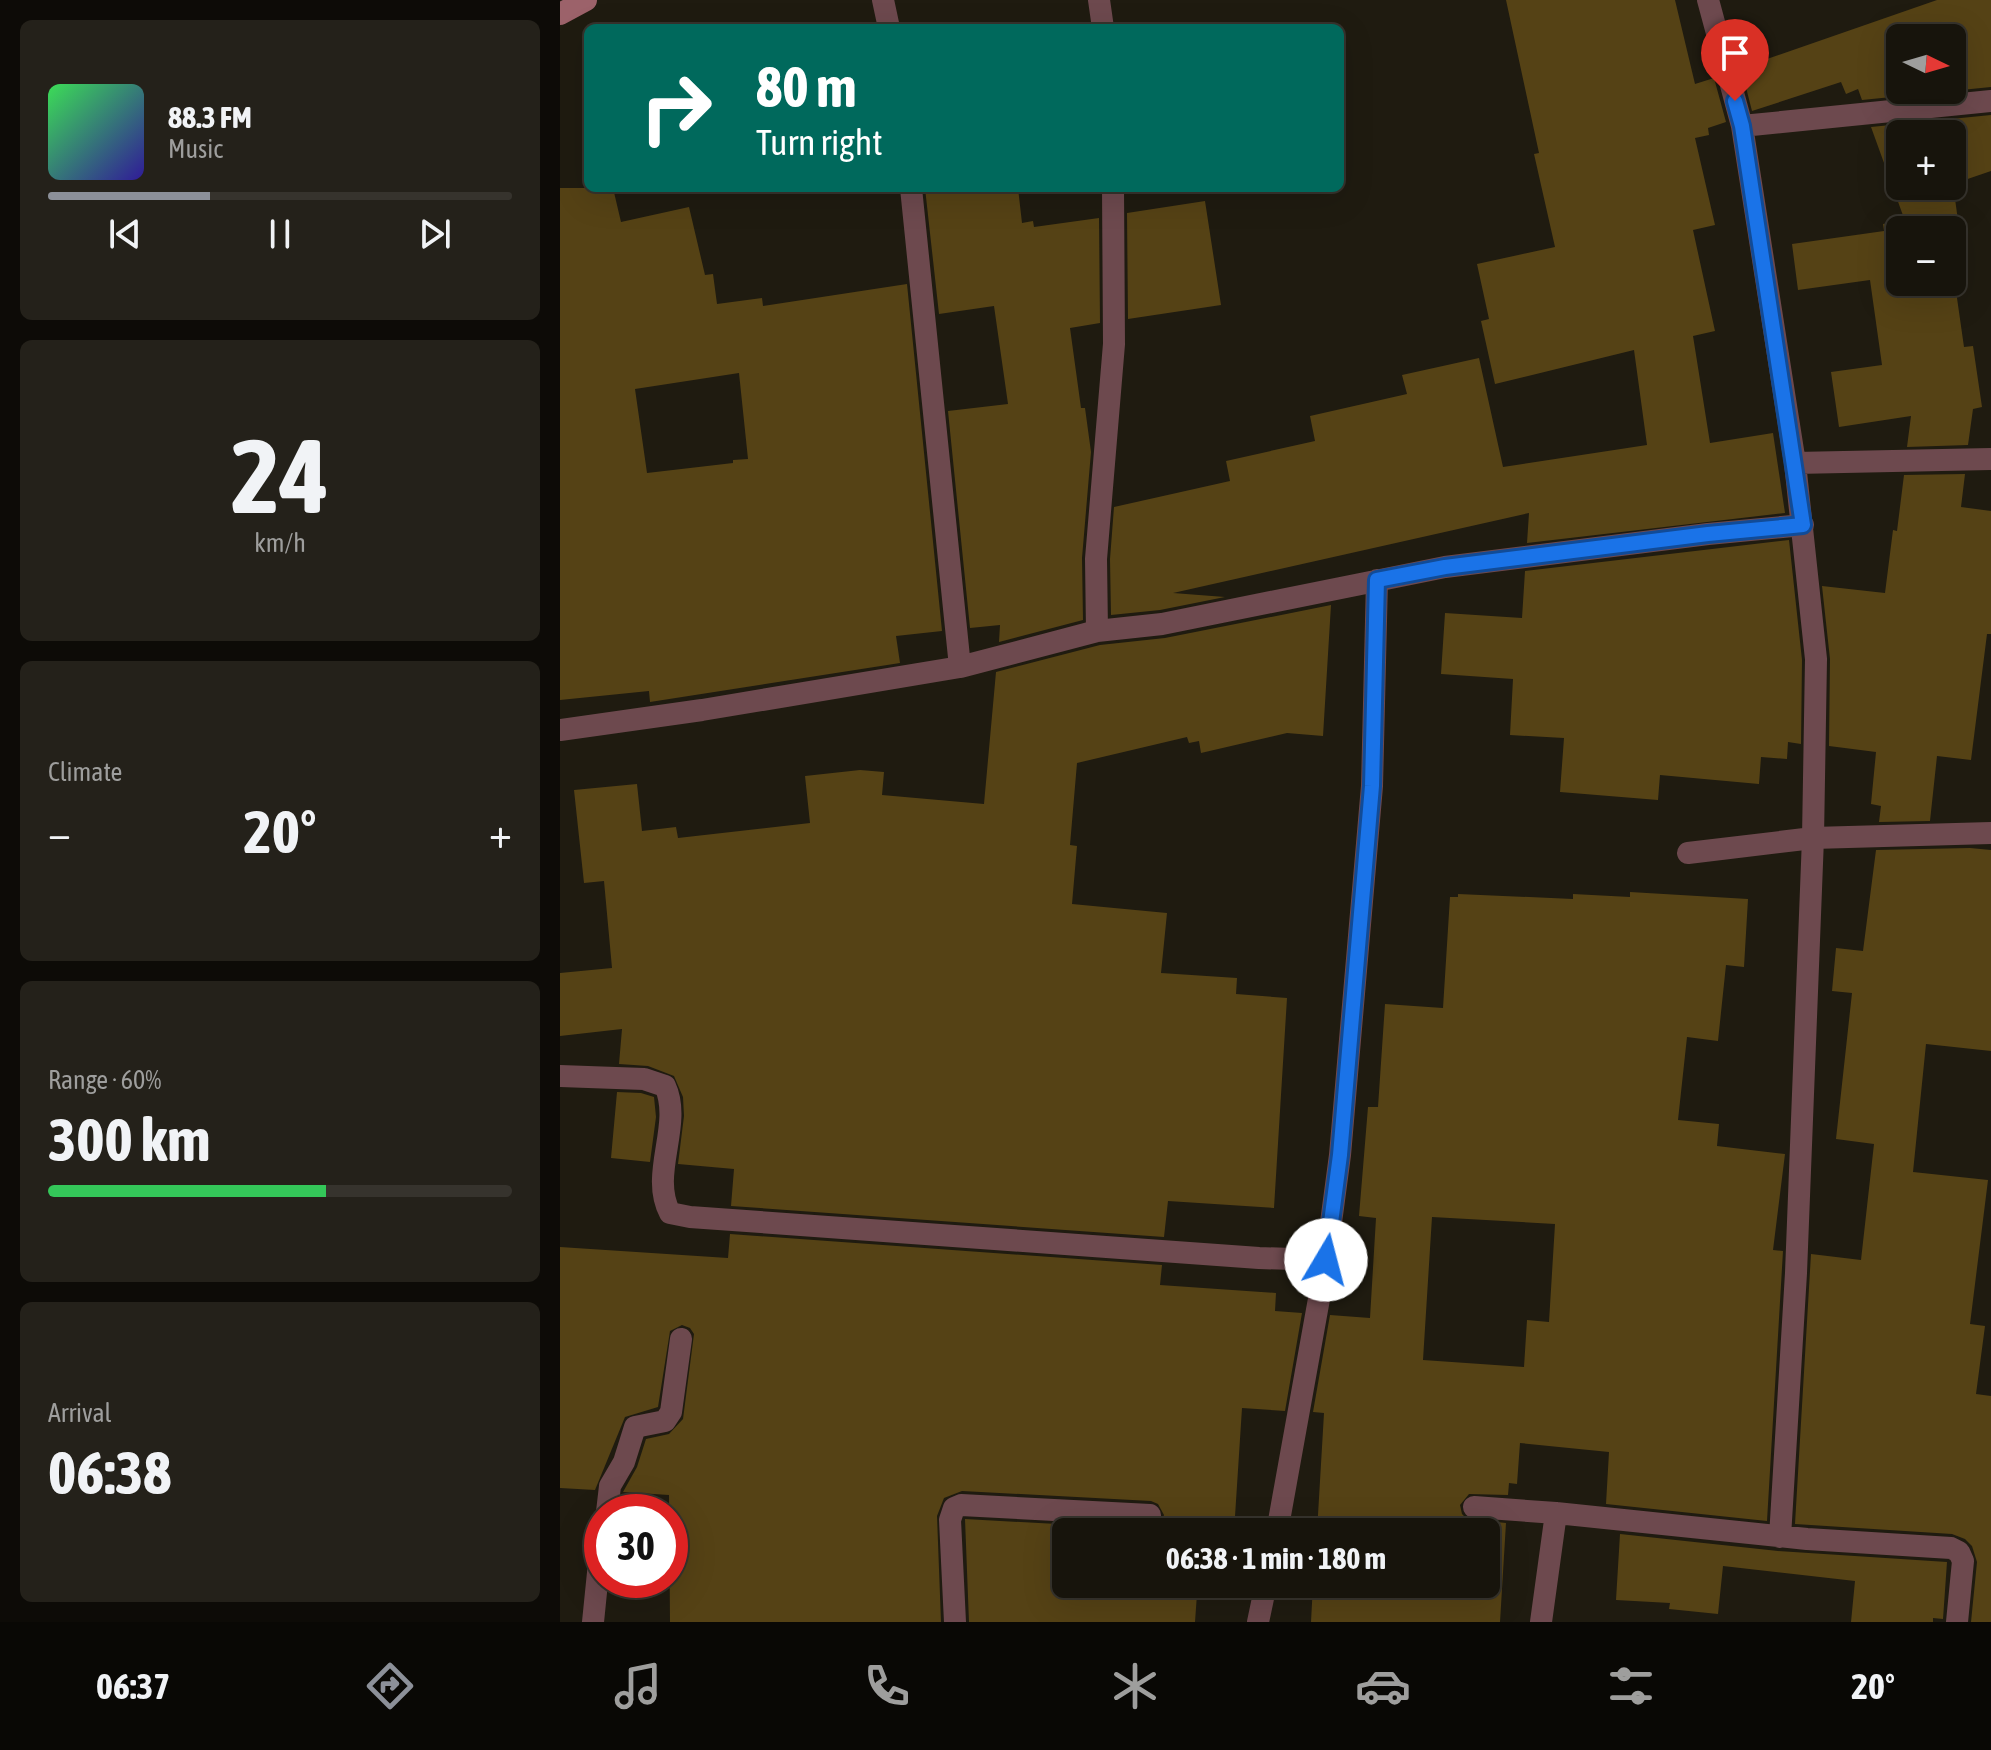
<!DOCTYPE html>
<meta charset="utf-8">
<style>
:root{--surface:#17140c;--page:#24211a;--text:#f1f3f6;--muted:#9e9e9d;--line:#36332d;--accent:#8c9099}
body{margin:0;font-family:"Asap Condensed",sans-serif;background:var(--page);color:var(--text);height:100vh;display:flex;flex-direction:column;font-size:30px;white-space:nowrap}
*{box-sizing:border-box;margin:0}
p{font-size:26px;color:var(--muted)}
.icon{flex:none;width:44px;height:44px;fill:none;stroke:currentColor;stroke-width:2;stroke-linecap:round;stroke-linejoin:round}
.map{position:relative;flex:1;overflow:hidden}
.details{display:flex;flex-direction:column;gap:20px;padding:20px;background:#0d0b07;width:560px}
.details>*{flex:none}
.top-card{position:absolute;left:24px;top:24px;width:760px;height:168px;border-radius:12px;box-shadow:0 8px 32px #0002,0 0 0 2px var(--line);background:#00695c;color:#fff;overflow:hidden}
.needle{width:52px;rotate:95deg}
.tools{position:absolute;left:1326px;top:24px;display:grid;gap:16px}
.tools a{display:grid;place-items:center;width:80px;height:80px;border-radius:12px;background:var(--surface);box-shadow:0 8px 32px #0002,0 0 0 2px var(--line);font-size:40px}
.speed{position:absolute;left:24px;top:1494px;display:flex;gap:16px;font-size:40px;font-weight:700;text-align:center}
.speed>*{display:grid;place-content:center;width:104px;height:104px;border-radius:50%;background:var(--surface);box-shadow:0 8px 32px #0002,0 0 0 2px var(--line);line-height:1}
.speed .limit{border:12px solid #d22;background:#fff;color:#111}
.pin{position:absolute;display:grid;place-items:center;width:68px;height:68px;color:#fff;margin:-82px -34px;border-radius:50% 50% 50% 0;rotate:-45deg;box-shadow:0 0 8px #0007}
.pin .icon{rotate:45deg}
.me{position:absolute;width:88px;margin:-44px;rotate:8deg;stroke-linejoin:round;filter:drop-shadow(0 0 6px #0008)}
.turn{display:flex;align-items:center;gap:28px;height:168px;padding:0 40px;font-size:36px}
.turn .icon{width:104px;height:104px;stroke-width:2.5}
.turn b{display:block;font-size:56px;line-height:68px}
.big{font-size:60px;font-weight:700;line-height:1.1}
.details .card{flex:1;display:flex;flex-direction:column;justify-content:center;gap:12px;min-width:0;padding:0 28px;border-radius:12px;background:var(--page)}
.details .dial{align-items:center;gap:0}
.dial b{font-size:104px;line-height:1}
.song{display:flex;align-items:center;gap:24px}
.cover{width:96px;height:96px;border-radius:12px;background:linear-gradient(135deg,hsl(130 70% 55%),hsl(250 70% 35%))}
.played{height:8px;border-radius:4px;background:linear-gradient(90deg,var(--accent) 35%,var(--line) 35%)}
.keys{display:flex;justify-content:space-around;direction:ltr}
.heat{display:flex;justify-content:space-between;align-items:center;font-size:44px;direction:ltr}
.charge{height:12px;border-radius:6px;background:linear-gradient(90deg,#34c759 60%,var(--line) 0)}
.trip{position:absolute;left:492px;top:1518px;width:448px;height:80px;border-radius:12px;background:var(--surface);box-shadow:0 8px 32px #0002,0 0 0 2px var(--line);font-weight:700;line-height:80px;text-align:center}
.tabs{display:flex;height:128px;justify-content:space-around;align-items:center;background:#090805;color:var(--muted)}
.tabs .icon{width:56px;height:56px}
.tabs .selected{color:var(--accent)}
.tabs b{font-size:36px;color:var(--text)}
main{display:flex;flex:1;min-height:0}
.map>svg:first-child{display:block}
</style>
<main>
<section class="details">
<div class="card">
<div class="song"><i class="cover"></i><div><b>88.3 FM</b><p>Music</p></div></div>
<div class="played"></div>
<div class="keys"><svg class="icon" aria-label="previous" viewBox="0 0 24 24"><path d="M18 5L8 12l10 7zM5 5v14"/></svg><svg class="icon" aria-label="pause" viewBox="0 0 24 24"><path d="M8 5v14M16 5v14"/></svg><svg class="icon" aria-label="next" viewBox="0 0 24 24"><path d="M6 5l10 7-10 7zM19 5v14"/></svg></div>
</div>
<div class="card dial"><b>24</b><p>km/h</p></div>
<div class="card"><p>Climate</p>
<div class="heat"><a>−</a><b class="big">20°</b><a>+</a></div>
</div>
<div class="card"><p>Range · 60%</p><b class="big">300 km</b><div class="charge"></div></div>
<div class="card"><p>Arrival</p><b class="big">06:38</b></div>
</section>
<div class="map">
<svg width="1431" height="1622" viewBox="0 0 1431 1622">
<rect width="100%" height="100%" fill="#1f1b10"/>
<path fill="#554215" fill-rule="evenodd" d="M946,0H1115L1135,84L1154,78L1166,122L1148,128L1149,135L1135,138L1155,225L1133,230L1155,331L1133,336L1150,443L1213,433L1225,513L967,543L969,513L613,593L665,597L600,610L551,615L550,559L554,507L670,481L666,461L755,441L750,416L847,394L842,375L919,358L943,467L1087,445L1074,350L935,384L921,321L929,319L917,264L995,247L974,154L979,153Z
M1377,0H1431V87L1302,100L1298,89L1286,94L1281,82L1192,111L1181,68ZM1340,38H1392V90H1340Z
M1431,115V171L1393,184L1402,250L1392,251V230H1340V282H1392V263L1404,347L1413,346L1422,407L1413,409L1408,445L1347,447L1351,416L1279,427L1271,372L1322,365L1310,280L1238,290L1232,244L1324,231L1323,224L1345,221L1311,127ZM1340,134H1392V186H1340Z
M0,188H53L61,222L129,207L145,275L153,274L157,304L202,298L203,306L347,284L382,631L336,636L340,663L90,702L89,691L0,700ZM179,373L188,459L173,460V463L87,473L75,389Z
M365,188H458L462,223L473,221L474,227L539,218L540,323L510,328L521,408H525L531,452L522,558L523,620L439,642L440,625L410,628L388,411L448,404L434,306L379,314Z
M645,201L661,305L568,319L567,213Z
M1405,474L1401,507L1431,511V634H1427L1411,760L1377,756L1370,821L1319,822L1321,806L1311,804L1316,752L1269,746L1270,659L1262,586L1325,593L1333,530L1337,531L1344,475Z
M1229,540L1242,660L1241,744L1228,742L1227,759L1201,757L1199,784L1100,775L1098,800L1000,792L1004,738L950,735L953,679L881,674L885,613L962,618L965,571Z
M771,605L763,736L727,733L641,753L639,741L629,743L627,737L517,763L510,845L517,846L512,904L607,913L601,973L677,978L676,994L727,998L714,1208L608,1201L604,1237L171,1206L174,1169L118,1164L124,1116L123,1097L114,1076L88,1066L59,1064L62,1029L0,1036V973L52,968L44,881L24,883L14,790L77,784L82,831L116,827L118,838L250,823L245,776L300,770L324,772L322,795L424,804L436,672L540,645L605,638Z
M1410,848L1431,850V1051L1366,1044L1353,1172L1428,1180L1410,1324L1425,1326L1416,1394L1431,1396V1622H1411L1417,1562L1412,1546L1405,1539L1392,1534L1235,1524L1251,1254L1301,1260L1314,1144L1276,1139L1292,993L1272,991L1276,948L1303,951L1316,850Z
M1070,892L1188,899L1184,967L1166,965L1158,1041L1127,1037L1118,1120L1159,1124L1157,1146L1225,1154L1213,1250L1223,1251L1207,1521L1046,1504L1049,1452L960,1443L957,1484L949,1483L948,1495L909,1494L900,1505L902,1514L907,1519L946,1523L940,1622H751L753,1584H926V1532H757L764,1413L753,1412L770,1315L810,1318L816,1218L799,1216L808,1107H818L825,1004L883,1008L890,897H898V894L1013,899V894L1070,897ZM872,1217L995,1224L989,1322L967,1320L964,1367L863,1360Z
M57,1092L81,1093L94,1097L96,1117L90,1162L51,1158Z
M170,1234L602,1265L600,1285L716,1293L715,1311L742,1313L725,1411L682,1408L674,1532H506V1584H671L670,1596L637,1594L635,1622H409L405,1519L589,1529L601,1523L604,1515L598,1504L591,1501L402,1491L384,1498L377,1516L381,1622H110L109,1495L63,1492L77,1467L86,1439L109,1434L123,1419L134,1334L130,1328L122,1325L110,1331L98,1407L65,1417L35,1490L0,1488V1247L168,1258Z
M1060,1534L1218,1551L1387,1562L1383,1619L1373,1618V1622H1291L1295,1581L1163,1566L1158,1614L1109,1609L1110,1603L1056,1600Z"/>
<g fill="none" stroke-linecap="round" stroke-linejoin="round">
<path stroke="#6d494e" stroke-width="22" d="M323,0L329,28
M539,0L543,28
M1148,0L1182,126L1235,463L1256,659L1253,838L1236,1273L1220,1537
M1182,126L1431,101
M351,188L400,667
M553,188L554,344L536,559L537,631L602,624L885,567L1148,534L1243,525
M1235,463L1431,459
M0,730L142,710L400,667L537,631
M1128,853L1253,838L1431,833
M0,1076L84,1079L105,1086C123,1125 89,1174 110,1213L130,1217L699,1258L766,1260L717,1532
M766,1260L780,1155L812,786L817,580
M914,1507L996,1513L1247,1539L1391,1548L1399,1552L1403,1561L1397,1622
M47,1512L50,1486L64,1462L75,1427L105,1421L111,1412L121,1339
M33,1622L42,1533
M395,1622L390,1520L394,1508L401,1505L590,1515
M698,1622L706,1584
M981,1622L996,1513"/>
<path stroke="#9c626a" stroke-width="22" d="M0,14L26,0"/>
</g>
<g fill="none" stroke-linecap="round" stroke-linejoin="round">
<g stroke="#114b97" stroke-width="20">
<path id="route" d="M766,1260L780,1155L812,786L817,580L885,567L1148,534L1243,525L1182,126L1175,101"/>
</g>
<use href="#route" stroke="#1a73e8" stroke-width="14"/>
</g>
</svg>
<div class="tools">
<a><svg class="needle" viewBox="-14 -14 28 28"><path d="M0-13l5 13h-10z" fill="#e53935"/><path d="M0 13l5-13h-10z" fill="#9e9e9d"/></svg></a>
<a>+</a>
<a>−</a>
</div>
<div class="speed"><div class="limit">30</div></div>
<div class="pin" style="left:1175px;top:101px;background:#d93025"><svg class="icon" aria-label="arrive" viewBox="0 0 24 24"><path d="M6 21V4h12l-3 4 3 4H6"/></svg></div>
<svg class="me" style="left:766px;top:1260px" viewBox="-20 -20 40 40"><circle r="19" fill="#fff"/><path d="M0-13L10 11 0 6-10 11z" fill="#1a73e8"/></svg>
<div class="trip">06:38 · 1 min · 180 m</div>
<div class="top-card">
<div class="turn"><svg class="icon" aria-label="right" viewBox="0 0 24 24"><path d="M7 20v-9h11M14 6l5 5-5 5"/></svg><div><b>80 m</b>Turn right</div></div>
</div>
</div>
</main>
<nav class="tabs">
<b>06:37</b>
<svg class="icon selected" aria-label="directions" viewBox="0 0 24 24"><path d="M12 3l9 9-9 9-9-9zM9 14v-3h6M13 9l2 2-2 2"/></svg>
<svg class="icon" aria-label="music" viewBox="0 0 24 24"><path d="M9 18V5l10-2v13"/><circle cx="6" cy="18" r="3"/><circle cx="16" cy="16" r="3"/></svg>
<svg class="icon" aria-label="phone" viewBox="0 0 24 24"><path d="M5 4h4l2 5-3 2q2 4 5 5l2-3 5 2v4C11 20 4 13 5 4z"/></svg>
<svg class="icon" aria-label="climate" viewBox="0 0 24 24"><path d="M12 3v18M4 7l16 10M4 17L20 7"/></svg>
<svg class="icon" aria-label="car" viewBox="0 0 24 24"><path d="M5 17H2v-5l4-1 3-4h7l3 4 3 1v5h-3M9 17h6M6 11h13"/><circle cx="7" cy="17" r="2"/><circle cx="17" cy="17" r="2"/></svg>
<svg class="icon" aria-label="filters" viewBox="0 0 24 24"><path d="M4 7h16M4 17h16"/><circle cx="9" cy="7" r="2"/><circle cx="15" cy="17" r="2"/></svg>
<b>20°</b>
</nav>
